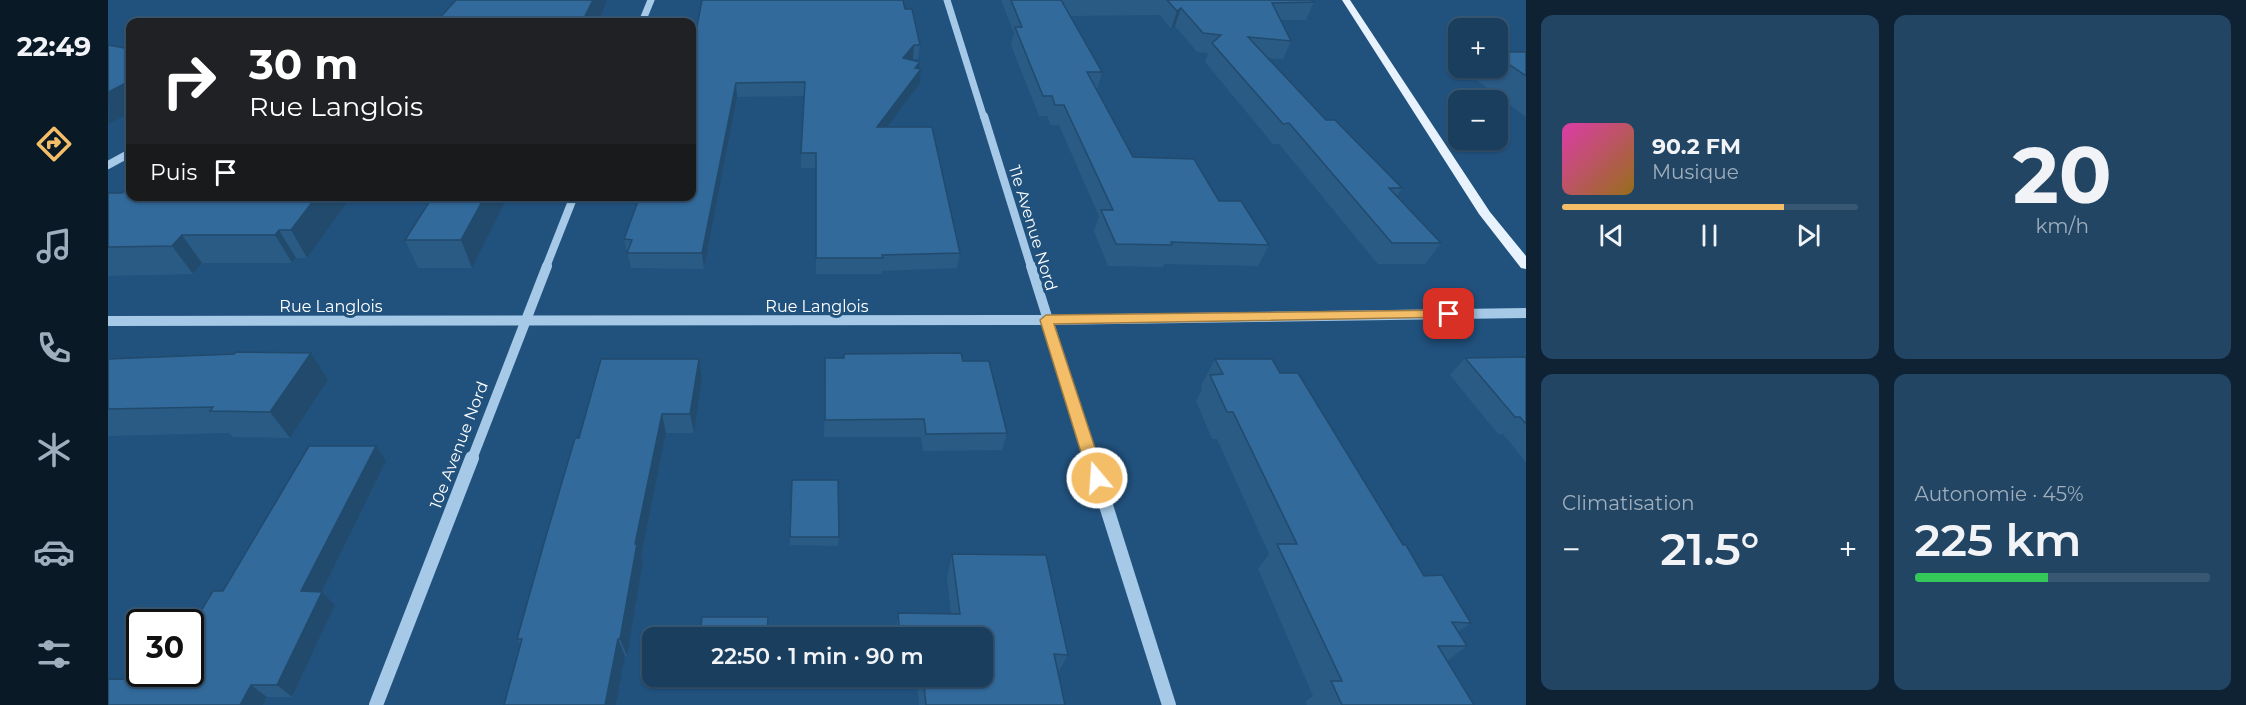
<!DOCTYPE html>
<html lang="fr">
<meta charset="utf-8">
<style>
:root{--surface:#193e5e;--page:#224564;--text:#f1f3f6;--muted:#9faebc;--line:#375773;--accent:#f3be67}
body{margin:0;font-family:Montserrat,sans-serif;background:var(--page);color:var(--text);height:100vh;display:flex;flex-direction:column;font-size:22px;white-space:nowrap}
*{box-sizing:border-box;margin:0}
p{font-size:20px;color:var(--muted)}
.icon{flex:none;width:33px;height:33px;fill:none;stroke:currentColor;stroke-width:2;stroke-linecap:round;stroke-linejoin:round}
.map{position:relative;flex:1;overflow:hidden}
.side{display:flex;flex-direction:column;gap:15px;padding:15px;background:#0e2234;width:720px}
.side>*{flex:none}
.banner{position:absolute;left:18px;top:18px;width:570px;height:183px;border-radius:12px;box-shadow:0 2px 4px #0004,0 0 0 2px var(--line);background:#202124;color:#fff;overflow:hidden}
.fabs{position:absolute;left:1340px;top:18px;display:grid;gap:12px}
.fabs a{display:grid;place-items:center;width:60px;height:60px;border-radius:12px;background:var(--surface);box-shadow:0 2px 4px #0004,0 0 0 2px var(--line);font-size:30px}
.speed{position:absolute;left:18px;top:609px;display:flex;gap:12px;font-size:30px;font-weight:700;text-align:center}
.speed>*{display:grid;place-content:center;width:78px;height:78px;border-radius:50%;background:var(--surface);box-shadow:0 2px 4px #0004,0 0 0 2px var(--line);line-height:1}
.speed .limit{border:3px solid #111;border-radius:9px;background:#fff;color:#111}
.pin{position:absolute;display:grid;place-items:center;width:51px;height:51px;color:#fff;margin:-26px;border-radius:12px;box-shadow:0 3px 9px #0006}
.me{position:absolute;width:66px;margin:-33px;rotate:342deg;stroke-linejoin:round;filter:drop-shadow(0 0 4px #0008)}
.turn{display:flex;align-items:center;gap:21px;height:126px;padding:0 24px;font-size:27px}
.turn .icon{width:78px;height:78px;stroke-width:2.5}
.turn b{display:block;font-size:42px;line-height:51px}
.then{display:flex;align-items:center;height:57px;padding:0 24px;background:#0003;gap:12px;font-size:22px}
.big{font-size:45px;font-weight:600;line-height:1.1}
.side .widget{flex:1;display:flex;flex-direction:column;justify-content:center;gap:9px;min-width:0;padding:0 21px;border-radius:12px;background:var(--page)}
.side .dial{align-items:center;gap:0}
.dial b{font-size:78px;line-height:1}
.song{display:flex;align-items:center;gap:18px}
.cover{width:72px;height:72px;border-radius:9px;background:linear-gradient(135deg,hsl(320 70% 55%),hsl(40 70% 35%))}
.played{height:6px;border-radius:3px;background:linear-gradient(90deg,var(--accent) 75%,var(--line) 75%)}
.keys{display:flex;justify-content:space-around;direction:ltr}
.heat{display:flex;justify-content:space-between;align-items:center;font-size:33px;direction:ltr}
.charge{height:9px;border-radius:4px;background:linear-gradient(90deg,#34c759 45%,var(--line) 0)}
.side .tiles{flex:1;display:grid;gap:15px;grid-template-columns:repeat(2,1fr)}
.trip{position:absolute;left:534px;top:627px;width:351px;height:60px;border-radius:12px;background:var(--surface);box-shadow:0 2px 4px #0004,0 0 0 2px var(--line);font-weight:600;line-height:60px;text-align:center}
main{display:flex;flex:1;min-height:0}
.dock{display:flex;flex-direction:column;width:108px;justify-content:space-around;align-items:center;background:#0a1926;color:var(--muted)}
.dock .icon{width:42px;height:42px}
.dock .selected{color:var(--accent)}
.dock b{font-size:27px;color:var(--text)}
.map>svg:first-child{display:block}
</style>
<main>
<nav class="dock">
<b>22:49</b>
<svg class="icon selected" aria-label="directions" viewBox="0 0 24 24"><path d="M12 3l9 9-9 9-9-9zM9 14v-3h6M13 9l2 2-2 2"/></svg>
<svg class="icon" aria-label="music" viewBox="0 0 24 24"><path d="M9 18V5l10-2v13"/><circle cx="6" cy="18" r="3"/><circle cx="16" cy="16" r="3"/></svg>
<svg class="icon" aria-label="phone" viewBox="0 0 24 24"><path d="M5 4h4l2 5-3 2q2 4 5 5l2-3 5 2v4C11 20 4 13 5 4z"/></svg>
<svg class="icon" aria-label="climate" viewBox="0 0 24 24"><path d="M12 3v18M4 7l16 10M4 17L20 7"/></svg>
<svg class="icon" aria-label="car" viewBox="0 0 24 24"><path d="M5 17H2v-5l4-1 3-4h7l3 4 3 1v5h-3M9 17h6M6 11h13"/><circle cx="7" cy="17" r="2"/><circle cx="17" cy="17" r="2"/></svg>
<svg class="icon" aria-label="filters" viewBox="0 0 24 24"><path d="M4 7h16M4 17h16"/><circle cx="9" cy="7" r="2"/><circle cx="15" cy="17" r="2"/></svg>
</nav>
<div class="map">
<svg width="1418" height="705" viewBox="0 0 1418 705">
<rect width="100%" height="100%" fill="#21527e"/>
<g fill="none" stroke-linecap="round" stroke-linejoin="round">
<path stroke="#a5c9e7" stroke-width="7" d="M839,0L876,118
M534,22L543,0"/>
<path stroke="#a5c9e7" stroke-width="8" d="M876,116L923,267
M0,165L22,153
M438,267L466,196"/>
<path stroke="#a5c9e7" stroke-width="10" d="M923,266L984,459
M0,321L938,320L1418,313
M364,459L439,266"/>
<path stroke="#a5c9e7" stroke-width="14" d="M983,458L1061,705
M268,705L364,458"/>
<path fill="#e7f2fd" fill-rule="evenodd" d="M1234,0H1242L1382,212L1418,256V269L1413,268L1371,214Z"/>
</g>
<path fill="#2a5b85" d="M893,0H1203L1206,2L1198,20H1173L1183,41L1175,59L1160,58L1218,120L1294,188L1289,196L1333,243L1317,264H1270L1171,144H1165L1097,62L1100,53L1089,52L1067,26L1063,29L1052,15L962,16L994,72L989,90L1025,157L1111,201L1161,245L1150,266L1056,264L1055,267L1000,266L986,231L991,216L951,125H943L939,116H931L903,45L906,33Z
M797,9L812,45L810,59H805L804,60L812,62L811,69H813L812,83L779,127L852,253L849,268L774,271V274H708V168H693V153L696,96L629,97L596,269L523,268L516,239L584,196V38Z
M1389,52H1418V117L1366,78L1373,68H1389Z
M0,193H14L22,196H244L199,258H188L184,263H94L85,274L0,276Z
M325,196H400L364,268H310L297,240Z
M1418,357V462L1395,434H1390L1342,375L1357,358Z
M717,358L855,361L899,433L894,450L815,451L813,437H716Z
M0,359L220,380L182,438L125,437L121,433L0,436Z
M1107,359L1172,373L1316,576L1363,623L1350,632L1359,646L1339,661L1366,705H1199L1197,702L1205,696L1150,569L1161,554L1109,439H1104L1088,401L1094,389L1093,386Z
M594,378L586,433H558L533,557L535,562L519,656H517L508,705H396L413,645L409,639L471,438Z
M278,461L213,592L227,605L184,697H159L155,705H0L52,680L115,591Z
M682,537H731L730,546L682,545Z
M844,554L960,655L950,673L957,705H811L808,676H874V638H787L790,613L843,614L839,577Z"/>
<path fill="#224a6c" d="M485,0H499L490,22H474Z
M1073,8L1067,26L1063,29L1069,11Z
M806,45L805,59L794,72L795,58Z
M812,62L811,73L813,69L812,83L768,142L769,127Z
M22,81V113L1,124L0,92Z
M628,83L629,97L596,269L594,253Z
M209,196H244L199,258L183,230Z
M377,196H400L364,268L353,240Z
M171,230L188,258L184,263L167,235Z
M74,235L94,263L85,274L64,246Z
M203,353L220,380L182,438L162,412Z
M591,359L594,378L586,433L582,414Z
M554,414L558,433L533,557L535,562L519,656L512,639L527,544Z
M268,446L278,461L207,605L193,591Z
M214,592L227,605L184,697L169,685Z
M660,617V638H659Z
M510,639L517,656L508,705H497Z
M143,685L159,697L155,705H132Z"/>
<path fill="#316a9b" stroke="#224a6c" stroke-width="1.5" d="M348,0H485L474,22H328Z
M594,0H795L797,9H804L812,45H806L795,58L812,62L807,68L813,69L769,127H824L852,253L774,255L775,258H708V153H693L697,82L628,83L594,253H519L524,240L516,239L532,196H584V38L587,37Z
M903,0H953L994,72H979L1025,157L1086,159L1111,201H1133L1161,245L1063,242L1064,245L1008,244L993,210H1005L956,105H947L944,96H935L907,27H914Z
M1059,0H1203L1206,2L1164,3L1183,41L1140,37L1218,120H1227L1294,188H1281L1333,243H1284L1181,123L1175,124L1104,43L1113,35L1095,33L1073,8L1069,11Z
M0,45L22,49V81L0,92Z
M1389,52H1418V76L1389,56Z
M22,186V196H209L183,230H171L167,235H74L64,246L0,247V193H14Z
M325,196H377L353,240H297Z
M128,352L203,353L162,412L102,411L105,407L0,409V359L126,354Z
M853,353L855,361H881L899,433L818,434L816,419L717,420V358H736V354Z
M1418,357V424L1412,417H1407L1357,358Z
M493,359H591L582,414H554L527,544H529L512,639H510L497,705H396L414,639H409L436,543L467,438H471Z
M1107,359H1164L1172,373H1190L1295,545H1298L1316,576L1334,575L1363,623L1344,622L1359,646H1330L1366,705H1234L1223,681H1234L1169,544H1189L1125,412H1119L1102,375L1115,374Z
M201,446H268L193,591L214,592L169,685H143L132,705H0V679L52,680L56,674H82V629L105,591H115Z
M684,480H730L731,537H682Z
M844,554L938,555L960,655L946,654L957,705H818L815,676H874V638H792L790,613L852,614Z
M594,617H660L659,638H592Z"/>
<path fill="#f3be67" stroke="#9e7c43" stroke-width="1.5" d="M1341,310L1347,314L1345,317L946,324L997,478L994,483L989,485L983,483L981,478L932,320L938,315Z"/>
<g text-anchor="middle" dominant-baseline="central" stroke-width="6" stroke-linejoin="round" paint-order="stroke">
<g font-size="16" fill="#fff" stroke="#21527e">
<text transform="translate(925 228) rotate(73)">11e Avenue Nord</text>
<text x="223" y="306">Rue Langlois</text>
<text x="709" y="306">Rue Langlois</text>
<text transform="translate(351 445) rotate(-69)">10e Avenue Nord</text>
</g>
</g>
</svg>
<div class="fabs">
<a>+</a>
<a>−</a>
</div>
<div class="speed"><div class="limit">30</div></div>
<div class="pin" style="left:1341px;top:314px;background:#d93025"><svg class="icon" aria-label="arrive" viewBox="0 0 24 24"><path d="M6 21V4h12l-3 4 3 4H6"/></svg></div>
<svg class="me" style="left:989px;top:478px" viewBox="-20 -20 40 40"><circle r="17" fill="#f3be67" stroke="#fff" stroke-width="3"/><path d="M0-11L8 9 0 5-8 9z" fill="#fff"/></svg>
<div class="trip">22:50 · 1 min · 90 m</div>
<div class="banner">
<div class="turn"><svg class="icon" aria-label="right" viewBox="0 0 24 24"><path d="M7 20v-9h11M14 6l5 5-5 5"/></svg><div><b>30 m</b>Rue Langlois</div></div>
<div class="then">Puis<svg class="icon" aria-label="arrive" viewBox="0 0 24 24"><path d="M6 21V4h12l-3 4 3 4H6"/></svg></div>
</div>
</div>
<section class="side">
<div class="tiles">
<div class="widget">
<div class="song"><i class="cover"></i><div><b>90.2 FM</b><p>Musique</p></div></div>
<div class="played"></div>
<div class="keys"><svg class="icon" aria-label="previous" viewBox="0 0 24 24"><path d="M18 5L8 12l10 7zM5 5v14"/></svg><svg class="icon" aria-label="pause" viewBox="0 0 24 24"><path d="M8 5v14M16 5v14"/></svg><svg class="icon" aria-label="next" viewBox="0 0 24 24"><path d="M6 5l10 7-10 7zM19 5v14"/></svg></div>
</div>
<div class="widget dial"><b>20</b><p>km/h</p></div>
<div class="widget"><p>Climatisation</p>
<div class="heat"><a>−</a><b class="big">21.5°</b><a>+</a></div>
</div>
<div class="widget"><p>Autonomie · 45%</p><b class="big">225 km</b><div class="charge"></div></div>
</div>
</section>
</main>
